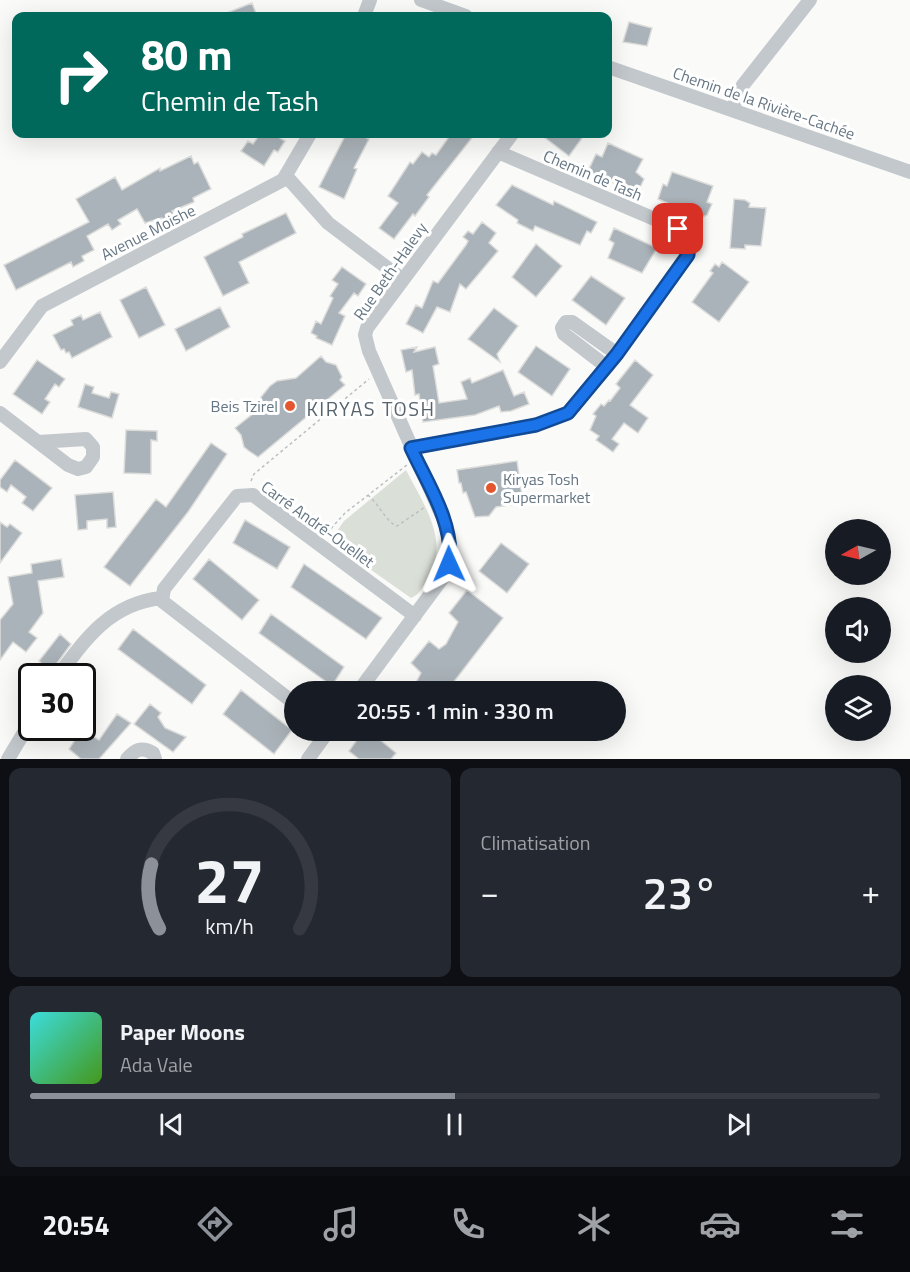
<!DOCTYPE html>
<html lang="fr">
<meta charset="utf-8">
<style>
:root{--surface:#171b24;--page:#242831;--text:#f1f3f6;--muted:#9ea1a6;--line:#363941;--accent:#8c9099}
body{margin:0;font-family:"Titillium Web",sans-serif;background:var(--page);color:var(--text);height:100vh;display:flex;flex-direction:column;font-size:22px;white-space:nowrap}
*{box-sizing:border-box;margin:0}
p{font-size:20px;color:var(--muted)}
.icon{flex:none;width:33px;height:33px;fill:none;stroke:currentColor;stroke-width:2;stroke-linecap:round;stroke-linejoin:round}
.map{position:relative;height:759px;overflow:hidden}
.side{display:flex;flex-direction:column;gap:9px;padding:9px;background:#0d0f14;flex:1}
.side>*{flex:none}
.top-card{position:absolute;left:12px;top:12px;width:600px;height:126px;border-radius:12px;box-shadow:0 6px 24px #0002;background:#00695c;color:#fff;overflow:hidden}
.needle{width:39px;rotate:262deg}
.buttons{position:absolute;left:825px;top:519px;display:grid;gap:12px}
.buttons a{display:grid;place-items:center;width:66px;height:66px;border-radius:50%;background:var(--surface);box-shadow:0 6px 24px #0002;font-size:30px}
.speed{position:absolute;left:18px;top:663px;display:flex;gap:12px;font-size:30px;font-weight:700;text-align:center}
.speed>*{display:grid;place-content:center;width:78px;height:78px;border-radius:50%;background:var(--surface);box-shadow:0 6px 24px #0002;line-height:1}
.speed .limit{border:3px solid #111;border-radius:9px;background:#fff;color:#111}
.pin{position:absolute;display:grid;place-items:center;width:51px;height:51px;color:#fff;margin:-26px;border-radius:12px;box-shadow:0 3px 9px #0006}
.me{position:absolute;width:66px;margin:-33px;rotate:359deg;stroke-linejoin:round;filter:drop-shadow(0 0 4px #0008)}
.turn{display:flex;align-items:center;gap:21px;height:126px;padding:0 30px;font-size:27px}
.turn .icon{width:78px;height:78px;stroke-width:2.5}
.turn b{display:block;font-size:42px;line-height:51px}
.big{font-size:45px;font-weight:600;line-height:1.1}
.side .tile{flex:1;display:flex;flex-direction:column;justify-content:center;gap:9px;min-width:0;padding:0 21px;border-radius:12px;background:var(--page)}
.side .dial{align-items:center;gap:0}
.dial svg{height:156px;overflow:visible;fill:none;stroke:var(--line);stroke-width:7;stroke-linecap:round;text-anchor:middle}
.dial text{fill:var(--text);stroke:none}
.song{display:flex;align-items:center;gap:18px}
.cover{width:72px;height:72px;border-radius:9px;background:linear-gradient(135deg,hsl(180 70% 55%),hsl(100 70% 35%))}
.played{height:6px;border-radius:3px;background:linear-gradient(90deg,var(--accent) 50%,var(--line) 50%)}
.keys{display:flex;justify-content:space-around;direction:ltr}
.heat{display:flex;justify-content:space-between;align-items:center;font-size:33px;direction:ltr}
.side .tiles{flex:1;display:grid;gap:9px;grid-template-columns:1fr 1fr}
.tile:last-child{grid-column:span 2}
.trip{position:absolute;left:284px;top:681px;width:342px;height:60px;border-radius:30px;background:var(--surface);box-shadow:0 6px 24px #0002;font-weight:600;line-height:60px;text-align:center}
.tab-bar{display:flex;height:96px;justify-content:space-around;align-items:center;background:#090b0e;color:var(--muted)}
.tab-bar .icon{width:42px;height:42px}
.tab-bar .current{color:var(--accent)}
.tab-bar b{font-size:27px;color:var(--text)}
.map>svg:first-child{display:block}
</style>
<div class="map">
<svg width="910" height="759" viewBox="0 0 910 759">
<rect width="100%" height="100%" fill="#fafaf8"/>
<path fill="#dadfd7" d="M406,470C424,505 452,544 426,581C422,588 419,595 411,598L330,541L344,521Z"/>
<path fill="#aab3b9" stroke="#dcdcda" stroke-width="1.5" d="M252,3L257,16H219Z
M629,22L652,28L647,46L623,42Z
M260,134H283L280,138L285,141L278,152L274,150L264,166L241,151L248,141L253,144Z
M346,134H358L369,139L354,168L357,169L344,199L319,187Z
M451,134H475L427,195L429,197L415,216L413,214L394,239L379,228L398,203L388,196L410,162L413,164L422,152L429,157L432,153L436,155Z
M540,134H585L569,156Z
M608,143L643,159L636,172L644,179L637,194L588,171L596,154L602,157Z
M191,156L194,164L198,162L211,189L193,198L194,202L172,211L174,215L163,221L162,218L145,223L137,209L118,220L121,224L112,230L108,224L87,236L94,250L82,256L84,261L73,267L71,262L16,290L4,265L89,222L76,199L115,177L122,190L160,168V171Z
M672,172L713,186L707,202L712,204L707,215L701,218L658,199L663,184L667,186Z
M512,185L553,205L554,201L597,222L591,233L587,231L580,245L535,226L533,231L517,223L518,220L496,205Z
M734,199L745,200L750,203L749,207L766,208L761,246L745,245V249L730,248Z
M286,213L296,233L239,262L249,283L223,296L204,257L243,237L242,234Z
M482,222L496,233L489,243L498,251L466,289L460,284L450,312L437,307L423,333L406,324L416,305L422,308L433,281L438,283L466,245L468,241L463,237L468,231L473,234Z
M614,228L657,248L642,273L608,258L614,243L609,240Z
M536,244L562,266L536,297L512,277Z
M722,262L749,282L719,322L692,302L713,273L710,271L715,264L719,267Z
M342,267L366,284L358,296L354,293L339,313L345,316L332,345L316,338L317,336L311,333L316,321L321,324L333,298L330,296L338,284L332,280Z
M591,276L625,298L606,325L572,300Z
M146,287L165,325L139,338L120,300Z
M220,307L230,327L186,351L175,329Z
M494,308L518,326L497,354L500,362L468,339Z
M100,312L112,337L72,358L69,352L66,353L64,349L61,350L53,335L73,325L71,320L81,315L83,320Z
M536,346L570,369L552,396L518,372Z
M417,347L414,352L435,347L439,364L433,366L439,403L467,399L461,382L470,378L472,383L503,370L514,396L524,392L529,404L511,411L501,412L499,406L475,415L423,422L419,394L415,395L412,370L406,372L401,350Z
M321,356L326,362L336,365L342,377L340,380L345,385L258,457L249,451L244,447L241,435L235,428L260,408L261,397L270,386L277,381L296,378Z
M37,360L65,379L59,387L55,384L45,399L50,402L42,414L13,394Z
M635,360L653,375L630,405L648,418L638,433L624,423L612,439L619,444L613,452L596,440L599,436L590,430L596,416L593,414L601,404L604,406L609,400L610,401L620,388L616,384Z
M85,384L94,387L92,393L109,398L111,392L119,394L112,418L78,407Z
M126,430L157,431V441L151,440V474L124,473Z
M211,443L227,454L188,512L130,586L104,567L156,499L166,507Z
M15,460L52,488L33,511L22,503L26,497L11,485L7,492L0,487V480Z
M517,461L523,503L496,507L489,516L475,517L466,492L463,493L461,483H459L457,470Z
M113,492L116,527L107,528V519L87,521V529L78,530L75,495Z
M245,520L290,547L277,569L233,543Z
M0,522L7,527L10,524L22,533L0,563Z
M501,543L529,564L507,593L479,571Z
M61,559L64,577L38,581L43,613L29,632L37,638L26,652L13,642L0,660V620L13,604L8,577L32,573L31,564Z
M209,559L259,600L242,620L193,579Z
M304,564L382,618L366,639L291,587Z
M467,590L503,618L446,692H411L421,673L411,663L429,641L439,649L446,644L458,622L449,613Z
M271,614L344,667L332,686L259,633Z
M133,629L206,685L192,704L118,649Z
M60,634L71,644L50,673L39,661Z
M241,690L292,730L274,754L223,714Z
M150,704L161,713L158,717L165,728L186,737L173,752L134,724Z
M117,714L131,723L99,759H81L69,749L82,729L99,740Z
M364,730H368L396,753L391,759H359L349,751Z"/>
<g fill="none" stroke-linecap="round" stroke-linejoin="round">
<path stroke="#bbbfc2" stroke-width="1.5" stroke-dasharray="3 3" stroke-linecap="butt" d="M251,481L254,474L369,379
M368,495C378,503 388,524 397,526L425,507
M327,533L345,513L407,465"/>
<path stroke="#c3c8cc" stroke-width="14" d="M421,0L466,16
M364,16L370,0
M608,67L910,172
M732,109L743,85L810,0
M287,177L328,223L402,279
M0,362L42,306L283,180L310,134
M607,367L564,334L562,328L566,322H572L617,354
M0,413L68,465L78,469L86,467L93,457V447L86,439L38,442
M411,448L536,425L568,413L617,354L688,255L689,235L678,229L498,152
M58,676C86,638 110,604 161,598
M358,692L444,576L451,550L446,525L369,351L365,335L367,328L512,134
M294,703L162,601L164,589L237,496L253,495L415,616
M8,759L32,719
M127,759C135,750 141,746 153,753L155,759
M308,759L329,730"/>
</g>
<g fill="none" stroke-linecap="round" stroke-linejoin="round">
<g stroke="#114b97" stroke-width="15">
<path id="route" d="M449,564C455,524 427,483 411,448L536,425L568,413L617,354L688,255L689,235L678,229"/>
</g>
<use href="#route" stroke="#1a73e8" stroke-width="10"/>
</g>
<g fill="#e4572e" stroke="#fff" stroke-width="2">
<circle cx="290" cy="406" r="6"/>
<circle cx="491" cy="488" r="6"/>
</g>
<g text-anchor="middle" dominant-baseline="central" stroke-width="6" stroke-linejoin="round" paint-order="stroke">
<g font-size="16" fill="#657683" stroke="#fff">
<text transform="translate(764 103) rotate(19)">Chemin de la Rivière-Cachée</text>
<text transform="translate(593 175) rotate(23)">Chemin de Tash</text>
<text transform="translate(148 232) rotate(-27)">Avenue Moishe</text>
<text transform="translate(390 271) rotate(-55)">Rue Beth-Halevy</text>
<text transform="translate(318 524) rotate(36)">Carré André-Ouellet</text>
</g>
<g font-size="16" fill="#657683" stroke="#fff" text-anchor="end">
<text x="278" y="406">Beis Tzirel</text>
<text x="503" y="479" text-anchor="start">Kiryas Tosh<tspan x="503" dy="18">Supermarket</tspan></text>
</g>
<g font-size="20" letter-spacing="1.5" fill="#57646e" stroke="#fff">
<text x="371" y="408">KIRYAS TOSH</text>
</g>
</g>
</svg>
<div class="buttons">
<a><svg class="needle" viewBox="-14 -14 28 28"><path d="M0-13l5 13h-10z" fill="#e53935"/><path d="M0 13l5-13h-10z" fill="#9ea1a6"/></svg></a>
<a><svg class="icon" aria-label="sound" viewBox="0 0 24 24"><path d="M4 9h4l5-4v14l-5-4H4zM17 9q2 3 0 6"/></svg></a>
<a><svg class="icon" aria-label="layers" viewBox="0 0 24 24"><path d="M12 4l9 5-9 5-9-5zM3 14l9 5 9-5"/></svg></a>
</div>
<div class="speed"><div class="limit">30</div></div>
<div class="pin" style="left:678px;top:229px;background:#d93025"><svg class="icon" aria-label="arrive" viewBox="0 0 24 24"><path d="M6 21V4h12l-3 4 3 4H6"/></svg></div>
<svg class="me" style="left:449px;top:564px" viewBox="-20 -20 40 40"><path d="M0-17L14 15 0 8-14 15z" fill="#1a73e8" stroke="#fff" stroke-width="4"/></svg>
<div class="trip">20:55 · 1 min · 330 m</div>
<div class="top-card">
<div class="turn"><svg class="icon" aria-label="right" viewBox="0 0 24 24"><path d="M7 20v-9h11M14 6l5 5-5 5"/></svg><div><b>80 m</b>Chemin de Tash</div></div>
</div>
</div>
<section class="side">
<div class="tiles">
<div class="tile dial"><svg viewBox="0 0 100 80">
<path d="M14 69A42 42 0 1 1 86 69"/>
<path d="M14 69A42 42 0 0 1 10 36" stroke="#8c9099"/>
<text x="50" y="56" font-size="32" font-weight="700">27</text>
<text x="50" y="72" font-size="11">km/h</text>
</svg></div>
<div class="tile"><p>Climatisation</p>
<div class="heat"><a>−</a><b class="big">23°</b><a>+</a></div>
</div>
<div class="tile">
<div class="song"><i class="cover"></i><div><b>Paper Moons</b><p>Ada Vale</p></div></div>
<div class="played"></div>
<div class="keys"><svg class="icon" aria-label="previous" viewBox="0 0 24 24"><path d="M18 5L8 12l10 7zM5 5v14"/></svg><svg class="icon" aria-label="pause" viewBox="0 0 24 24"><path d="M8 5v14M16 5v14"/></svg><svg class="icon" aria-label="next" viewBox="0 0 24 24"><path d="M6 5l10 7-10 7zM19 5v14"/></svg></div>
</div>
</div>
</section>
<nav class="tab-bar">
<b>20:54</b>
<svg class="icon current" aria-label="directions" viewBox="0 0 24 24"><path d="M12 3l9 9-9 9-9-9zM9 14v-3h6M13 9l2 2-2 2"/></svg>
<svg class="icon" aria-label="music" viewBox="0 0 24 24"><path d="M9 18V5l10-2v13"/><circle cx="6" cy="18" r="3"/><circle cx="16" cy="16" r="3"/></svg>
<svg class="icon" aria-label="phone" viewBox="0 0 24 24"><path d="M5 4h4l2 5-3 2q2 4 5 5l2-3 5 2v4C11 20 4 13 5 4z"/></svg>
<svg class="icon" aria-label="climate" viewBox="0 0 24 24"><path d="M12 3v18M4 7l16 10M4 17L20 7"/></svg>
<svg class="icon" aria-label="car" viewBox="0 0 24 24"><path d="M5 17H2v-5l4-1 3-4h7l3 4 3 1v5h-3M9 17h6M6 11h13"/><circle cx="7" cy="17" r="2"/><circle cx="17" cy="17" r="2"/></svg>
<svg class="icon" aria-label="filters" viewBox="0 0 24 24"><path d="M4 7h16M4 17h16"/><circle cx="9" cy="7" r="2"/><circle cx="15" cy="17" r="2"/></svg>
</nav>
